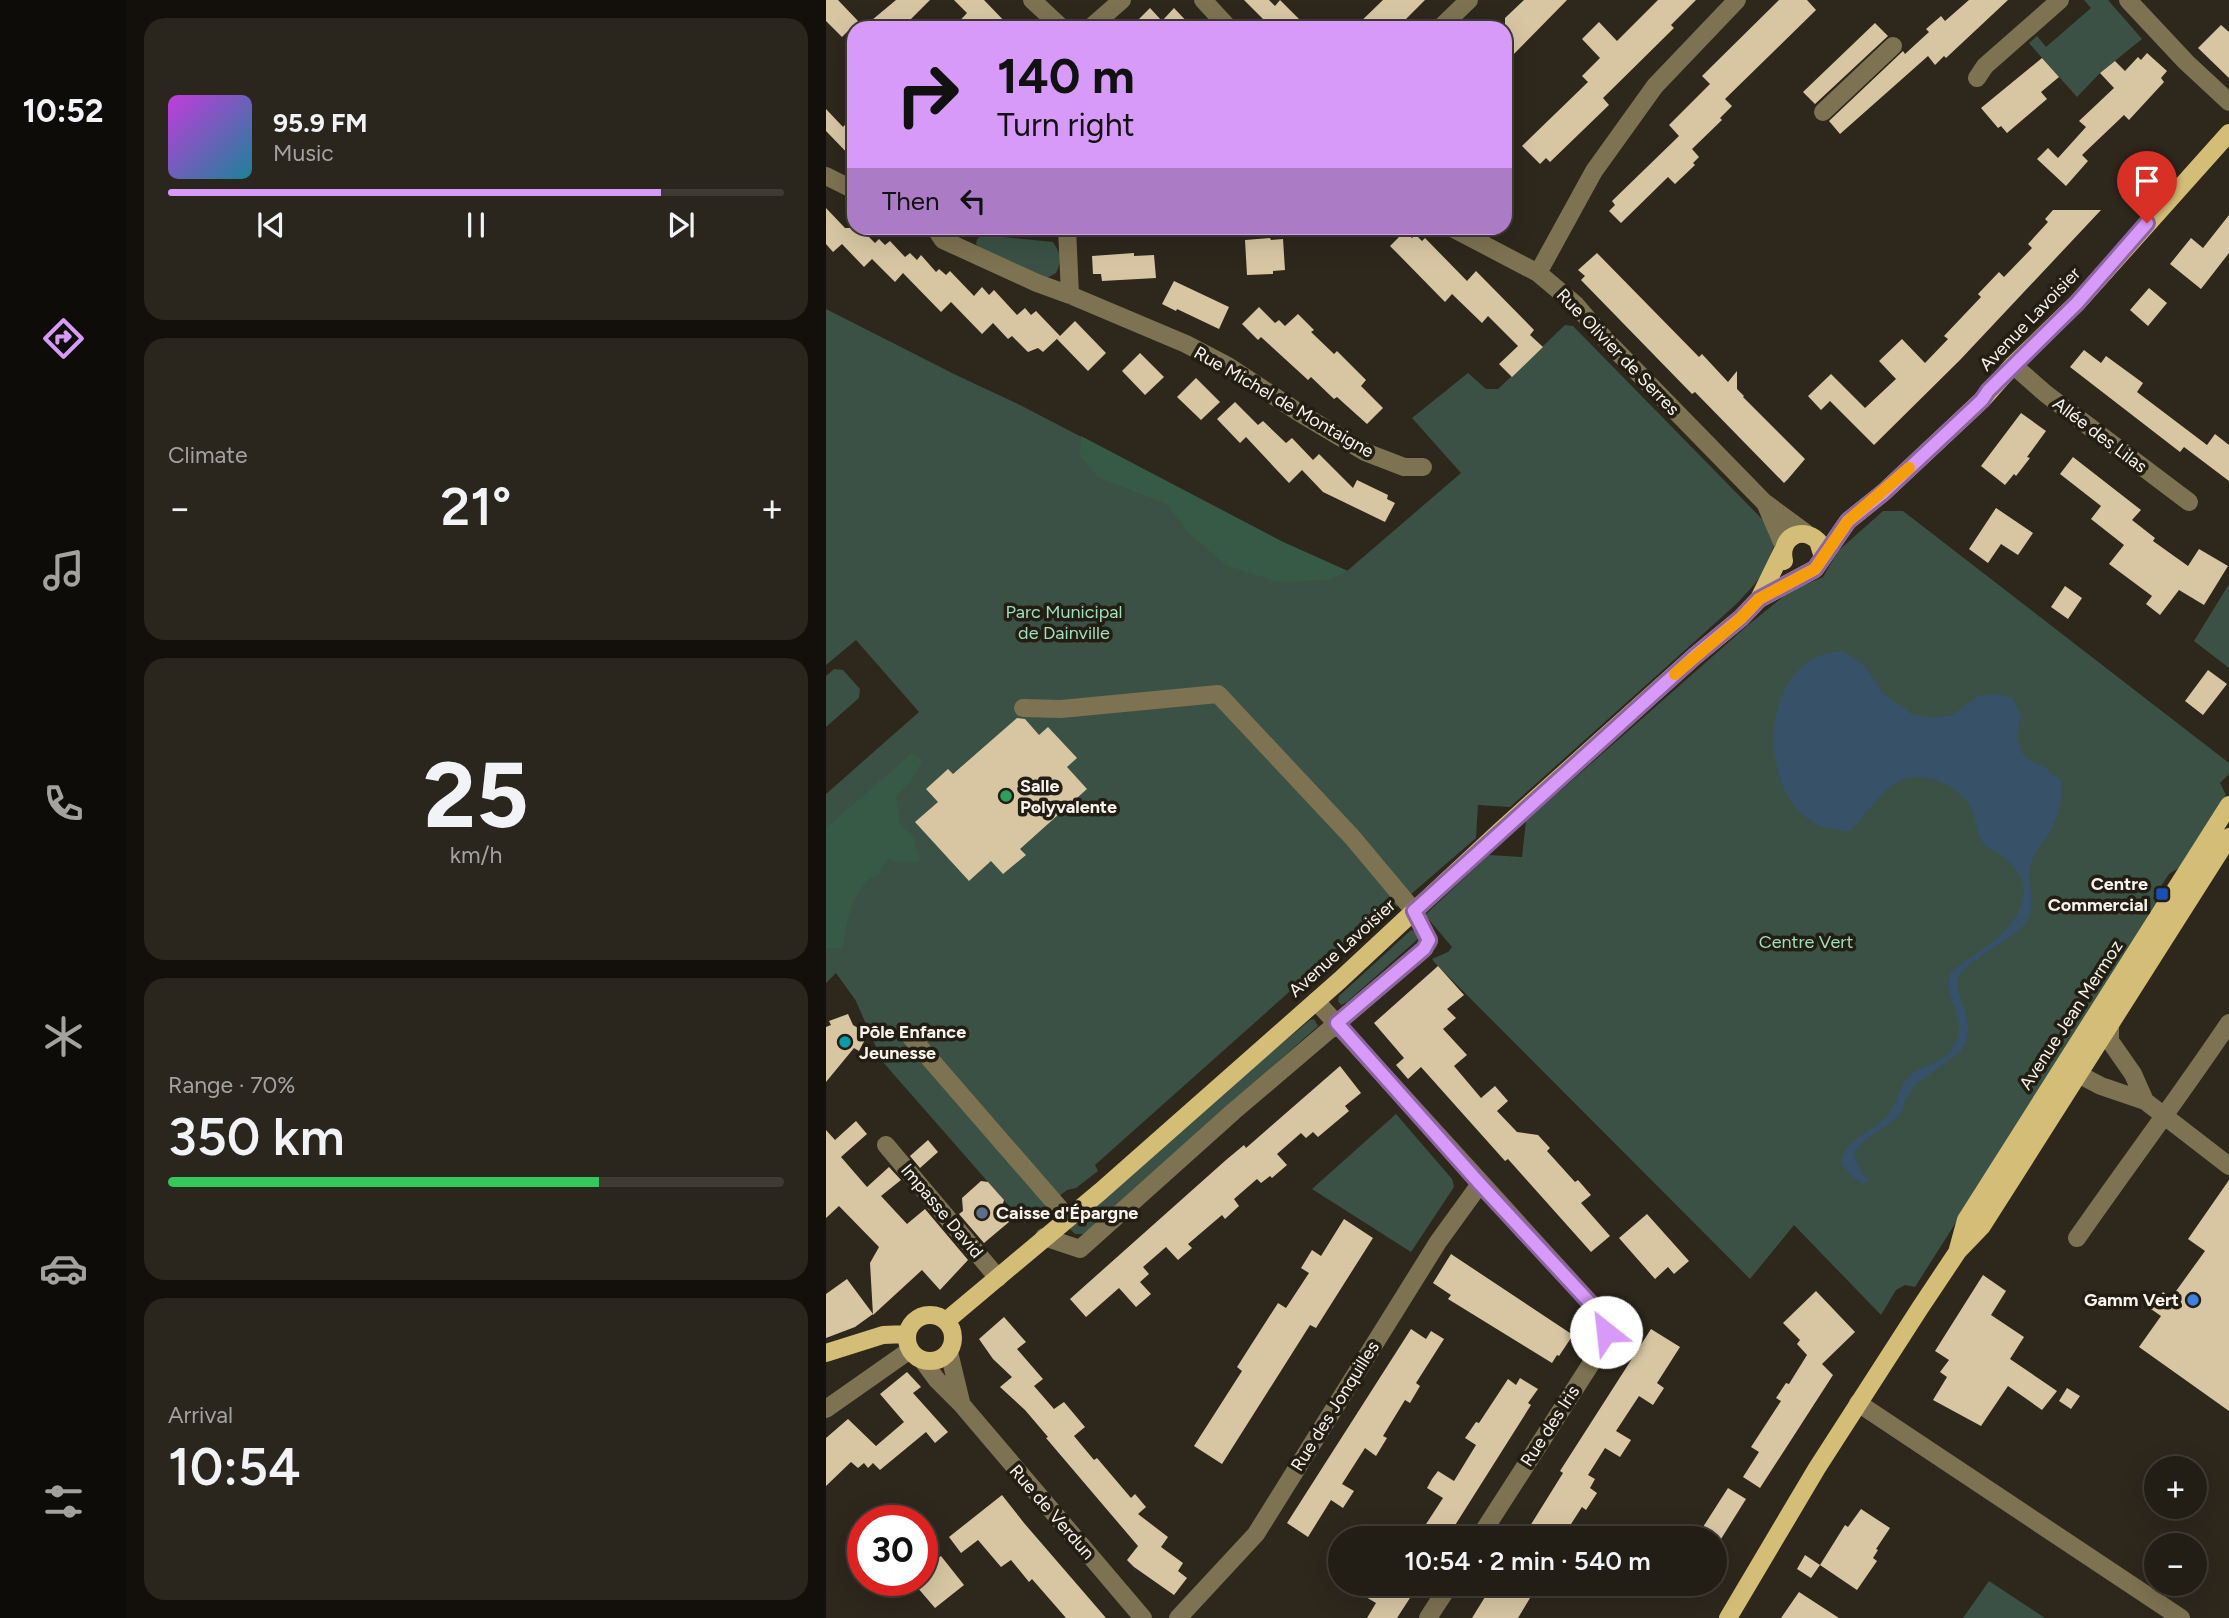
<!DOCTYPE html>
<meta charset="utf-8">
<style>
:root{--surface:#221d15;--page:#2a261e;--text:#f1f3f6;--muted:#a2a2a0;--line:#3f3b34;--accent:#d89af8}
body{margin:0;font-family:Figtree,sans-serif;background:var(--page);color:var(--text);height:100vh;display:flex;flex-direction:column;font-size:26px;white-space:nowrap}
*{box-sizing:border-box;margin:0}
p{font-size:23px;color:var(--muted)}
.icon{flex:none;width:38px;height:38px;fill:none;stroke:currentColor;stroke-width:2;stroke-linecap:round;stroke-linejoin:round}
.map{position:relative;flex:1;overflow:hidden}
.drawer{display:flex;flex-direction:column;gap:18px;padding:18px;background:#13100c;width:700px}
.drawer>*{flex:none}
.hud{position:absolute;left:21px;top:21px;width:665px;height:214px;border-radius:21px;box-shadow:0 7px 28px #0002,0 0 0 2px var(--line);background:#d89af8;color:#111;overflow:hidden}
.fabs{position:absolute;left:1318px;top:1456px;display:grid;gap:14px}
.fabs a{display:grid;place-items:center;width:63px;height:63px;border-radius:50%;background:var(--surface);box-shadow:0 7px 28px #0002,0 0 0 2px var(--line);font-size:35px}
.speed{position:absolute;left:21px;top:1505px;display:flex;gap:14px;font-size:35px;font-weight:700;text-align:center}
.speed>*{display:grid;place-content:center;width:91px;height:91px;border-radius:50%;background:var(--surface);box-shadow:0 7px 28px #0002,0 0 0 2px var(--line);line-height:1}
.speed .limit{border:10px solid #d22;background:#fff;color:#111}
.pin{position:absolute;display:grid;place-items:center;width:60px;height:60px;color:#fff;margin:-72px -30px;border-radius:50% 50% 50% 0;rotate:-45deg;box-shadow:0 0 7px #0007}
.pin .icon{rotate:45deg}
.me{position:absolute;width:77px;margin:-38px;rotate:331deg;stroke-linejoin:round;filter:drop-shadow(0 0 5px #0008)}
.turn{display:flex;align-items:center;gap:24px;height:147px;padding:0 35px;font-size:32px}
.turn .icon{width:91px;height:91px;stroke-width:2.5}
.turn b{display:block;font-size:49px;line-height:60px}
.then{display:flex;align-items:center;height:66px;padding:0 35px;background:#0003;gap:14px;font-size:26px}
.big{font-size:52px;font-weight:600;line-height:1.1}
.drawer .card{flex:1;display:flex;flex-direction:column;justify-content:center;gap:10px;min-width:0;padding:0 24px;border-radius:21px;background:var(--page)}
.drawer .dial{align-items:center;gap:0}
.dial b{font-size:91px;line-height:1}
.song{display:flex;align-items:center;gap:21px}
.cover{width:84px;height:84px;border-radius:10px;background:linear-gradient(135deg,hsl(290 70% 55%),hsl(190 70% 35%))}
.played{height:7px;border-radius:4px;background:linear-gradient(90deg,var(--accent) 80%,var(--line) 80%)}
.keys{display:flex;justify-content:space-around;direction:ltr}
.heat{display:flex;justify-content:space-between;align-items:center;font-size:38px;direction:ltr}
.charge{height:10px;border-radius:5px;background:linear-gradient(90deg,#34c759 70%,var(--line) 0)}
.trip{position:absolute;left:502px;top:1526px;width:399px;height:70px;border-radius:35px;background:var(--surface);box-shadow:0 7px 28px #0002,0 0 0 2px var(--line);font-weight:600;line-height:70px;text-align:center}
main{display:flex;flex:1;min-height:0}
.tabs{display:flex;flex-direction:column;width:126px;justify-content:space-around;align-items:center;background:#0e0c08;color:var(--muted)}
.tabs .icon{width:49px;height:49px}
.tabs .on{color:var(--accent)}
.tabs b{font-size:32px;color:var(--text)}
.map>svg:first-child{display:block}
</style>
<main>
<nav class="tabs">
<b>10:52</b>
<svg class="icon on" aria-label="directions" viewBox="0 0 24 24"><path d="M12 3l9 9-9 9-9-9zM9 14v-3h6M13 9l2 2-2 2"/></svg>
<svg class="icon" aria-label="music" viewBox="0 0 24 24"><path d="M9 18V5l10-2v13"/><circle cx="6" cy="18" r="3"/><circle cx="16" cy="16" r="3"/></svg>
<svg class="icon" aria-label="phone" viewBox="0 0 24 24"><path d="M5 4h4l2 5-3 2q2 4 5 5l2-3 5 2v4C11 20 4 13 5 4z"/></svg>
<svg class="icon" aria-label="climate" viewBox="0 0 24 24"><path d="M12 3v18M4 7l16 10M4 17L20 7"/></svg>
<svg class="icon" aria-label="car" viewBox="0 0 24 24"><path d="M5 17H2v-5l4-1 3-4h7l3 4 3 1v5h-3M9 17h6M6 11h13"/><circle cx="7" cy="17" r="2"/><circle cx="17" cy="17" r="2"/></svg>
<svg class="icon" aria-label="filters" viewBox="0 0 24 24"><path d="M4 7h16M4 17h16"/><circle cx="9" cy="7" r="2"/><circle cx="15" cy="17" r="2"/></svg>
</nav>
<section class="drawer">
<div class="card">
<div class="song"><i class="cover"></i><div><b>95.9 FM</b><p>Music</p></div></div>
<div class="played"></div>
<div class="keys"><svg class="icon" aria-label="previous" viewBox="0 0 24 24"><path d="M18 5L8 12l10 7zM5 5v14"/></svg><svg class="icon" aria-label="pause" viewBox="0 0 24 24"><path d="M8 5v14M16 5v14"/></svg><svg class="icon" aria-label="next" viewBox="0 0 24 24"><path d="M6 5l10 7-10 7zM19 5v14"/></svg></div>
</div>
<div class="card"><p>Climate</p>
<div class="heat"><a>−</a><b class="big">21°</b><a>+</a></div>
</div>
<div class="card dial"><b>25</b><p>km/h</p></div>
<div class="card"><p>Range · 70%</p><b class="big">350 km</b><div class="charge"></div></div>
<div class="card"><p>Arrival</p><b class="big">10:54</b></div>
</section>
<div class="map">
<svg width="1403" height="1618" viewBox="0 0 1403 1618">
<rect width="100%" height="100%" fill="#2d271c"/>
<path fill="#3b5145" d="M1258,0H1282L1316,39L1274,73L1251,97L1203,43L1211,36L1220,47L1265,8Z
M157,235L227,242C235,253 236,261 230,273L221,278L211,275L154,248L150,244L151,239Z
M0,309L130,375L194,405L457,542L521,571L635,473L586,418L642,373L660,389H672L739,325L747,326L938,521L944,537L949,542C939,575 930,584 906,608L684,807L652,805L650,838L569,908L562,904L269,1165L272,1171L250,1188L241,1190L198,1223L56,1061L30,1001L10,973L0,983V794L93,712L30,640L0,665Z
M1057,511H1077L1403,763V774L1394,783L1400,795L1359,864L1343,874L1327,898L1331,905L1089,1287L1079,1285L1070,1290L1055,1315L968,1225L924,1279L609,963L606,959L622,952L626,947L599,915L663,855L696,857L700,821L921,626L964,591L997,577L1012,551Z
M1403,584V668L1368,641Z
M8,669L17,670L34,689L33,698L0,727V676Z
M585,930L591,932L593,938L521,1002L515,1005L512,1001L513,996Z
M488,1019L492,1026L266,1227L257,1234H249L244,1229L413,1079L484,1020Z
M570,1114L626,1179L628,1187L585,1252L486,1189Z
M1163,1581L1219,1618H1137Z"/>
<path fill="#375a47" d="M255,436L457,542L522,571L502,580L452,582L399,565L360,530L341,504L273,478L254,456Z
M86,753L96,761L85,781L70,797L74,825L87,836L94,861L70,862L62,858L52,875L40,881L27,902L20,926L17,949L0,948V828Z"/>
<path fill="#375169" d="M1016,651L1039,666L1055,690L1064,699L1086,714L1104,718L1126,715L1154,695L1174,694L1187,699L1195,717L1191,736L1196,753L1204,761L1217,766L1235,780C1237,798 1233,815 1224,831C1217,844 1206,853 1204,868C1201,888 1213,907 1198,925C1185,941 1137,962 1132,979C1127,997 1155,1024 1135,1051C1132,1055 1126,1058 1122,1061C1098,1080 1082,1082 1075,1115C1060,1127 1037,1137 1028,1154L1037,1175L1044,1181L1037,1184L1024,1175L1015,1163C1019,1139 1042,1134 1058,1119C1070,1109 1072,1089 1082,1077C1093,1065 1113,1065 1123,1053C1150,1021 1112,995 1125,972C1151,951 1193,932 1197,896C1198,890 1198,881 1194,876C1188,867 1180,858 1172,853C1165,848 1159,848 1155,840C1150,829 1150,814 1143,804C1134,792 1123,784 1109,780C1065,766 1052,805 1023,831C1017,830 1009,830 1002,828C928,810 927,655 1016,651Z"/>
<path fill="#d8c6a3" d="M0,0H12L32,21L16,37L0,21Z
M70,0H104L78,26L81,28H42L48,22L46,20Z
M128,0H158L185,28H127L141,13Z
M418,0H443L449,6L454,0L482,28H446Z
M557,0H599L571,28H528Z
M698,0H741L679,63V18Z
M832,0H870L845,25L848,28L777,98L783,105L724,162L720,158L714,164L696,146L762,82L756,76L774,58L756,39L773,22L791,41Z
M953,0H981L990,10L899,99L906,106L894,118L896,120L866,149L873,157L867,163L869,165L849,184L842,177L795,223L783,211L789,205L786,201L853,136L843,125L884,84L876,76Z
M1143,0H1182L1120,58L1118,56L1109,65L1102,56L1014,134L1003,121L1077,51L1079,54L1103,32L1100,29L1115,16L1119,21Z
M324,8L336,21L348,8L367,28H304Z
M1049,23L1062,36L989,104L977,92Z
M1395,25L1403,32V78L1372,48Z
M1321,53L1341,71L1335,78L1338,82L1303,120L1298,115L1256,155L1262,161L1240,186L1211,159L1222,148L1232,158L1260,127L1253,121L1288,88L1274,73L1289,61L1299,71L1312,57L1315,60Z
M1216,58L1233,77L1215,92L1221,99L1181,133L1175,126L1172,128L1155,108Z
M0,109L17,127L28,115V160L0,131Z
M0,208L19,228H34L49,243L53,239L59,245L64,241L79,257L84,253L91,260L95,255L110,272L113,269L120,275L124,271L148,296L156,287L163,295L168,290L191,315L199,308L205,315L210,311L234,336L217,352L212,348L202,352L186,336L182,339L167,323L156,334L125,302L115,312L77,273L69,282L46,259L38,267L16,244L7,252L0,244Z
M1227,210H1275L1134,360L1048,445L1004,401L995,410L982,396L1005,374L1039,408L1070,379L1053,361L1076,339L1099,363L1122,339L1118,336L1155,297L1152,294L1173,272L1178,277L1206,248L1202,244L1222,222L1219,219Z
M1403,215V253L1375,289L1344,264L1365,238L1377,248Z
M579,231L586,238L590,235L596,241L599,238L641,281L650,271L708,330L704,335L717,347L686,377L673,364L692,346L662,316L656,323L626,294L619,302L571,253L564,246Z
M444,238L445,240L457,239L459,270L447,271V274L421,275L419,240Z
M308,253V256L328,255L330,278L276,281L275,274H267L266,256Z
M771,253L873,357L876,354L902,382L911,371V389L918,396L917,397L979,459L962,479L958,483L869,392L866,394L755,280L759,276L752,270Z
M348,281L403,307L393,329L351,309L350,311L336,304Z
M1323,288L1341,303L1322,326L1304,310Z
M433,307L449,323L453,320L459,326L472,314L488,330L485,332L508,354L511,351L540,380L535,386L557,408L541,424L511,397L508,399L485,377L482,380L435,337L432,340L416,324Z
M249,321L280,353L262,371L231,339Z
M1258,350L1275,363L1280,356L1317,383L1311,392L1381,445L1389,434L1403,445V481L1358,447L1354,452L1244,367Z
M314,353L338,377L319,395L296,371Z
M370,378L394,402L375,420L351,397Z
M409,402L432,425L437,421L460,443L466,438L487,460L493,454L527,488L531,480L562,495L561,499L569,503L559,522L497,492L476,470L463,483L420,437L414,443L391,419Z
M1195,413L1220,431L1201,457L1204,458L1190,476L1188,474L1179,485L1155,466Z
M1247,457L1315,510L1306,520L1329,538L1327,541L1362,566L1373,549L1402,566L1378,605L1353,590L1334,615L1320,604L1326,596L1283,564L1298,545L1265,519L1275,506L1234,474Z
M1170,508L1207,533L1192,555L1175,544L1162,563L1143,549Z
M1239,586L1256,598L1242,619L1225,607Z
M1382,670L1401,684L1377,715L1359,701Z
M191,718L199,719L213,735L222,727L251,758L241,767L261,789L194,849L200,855L177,874L165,861L143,881L89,822L112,802L100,789L122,769L127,774Z
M612,966L638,995L621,1009L630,1018L617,1029L641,1055L628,1066L655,1098L669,1086L682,1101L671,1111L691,1132L712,1135L724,1148L721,1151L749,1182L752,1180L765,1195L755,1203L784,1236L765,1252L682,1159L679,1161L595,1067L582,1079L570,1065L578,1058L548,1023Z
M22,1014L27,1025L42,1034L33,1051L28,1048L0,1082V1027L5,1025L3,1021Z
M514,1066L535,1093L519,1106L523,1111L492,1137L487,1132L480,1138L475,1133L451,1154L461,1165L446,1178L444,1176L435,1183L431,1179L408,1199L413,1206L399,1219L396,1215L362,1244L366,1248L352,1260L340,1247L317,1267L323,1274L314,1282L325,1294L310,1307L293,1288L260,1317L244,1299L400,1160L418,1145L420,1148Z
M30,1121L41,1134L15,1157L41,1187L63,1167L75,1180L55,1196L81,1224L99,1209L142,1260L114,1290L96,1270L47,1315L44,1263L53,1247L13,1206L0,1218V1130L9,1140Z
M102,1140L112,1152L94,1168L84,1156Z
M1403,1180V1411L1313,1347L1335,1316L1325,1309L1337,1292L1345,1298L1379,1251L1362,1239Z
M155,1181L162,1182L178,1200L175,1211L183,1222L158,1243L133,1214L137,1211L136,1198Z
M821,1214L863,1261L848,1274L842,1267L829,1279L793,1238Z
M518,1219L547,1238L490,1328L484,1325L396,1464L368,1446L416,1371L411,1367L452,1303L460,1308L483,1273L475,1268L486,1250L495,1256Z
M625,1254L747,1335L733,1356L731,1355L726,1363L622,1299L625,1295L607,1283Z
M1157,1275L1180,1291L1165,1315L1198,1337L1184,1359L1231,1391L1216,1410L1182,1386L1155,1426L1107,1400L1121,1377L1114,1372L1123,1360L1109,1351Z
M21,1279L47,1314L29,1327L0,1338V1294Z
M990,1291L1029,1332L996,1364L1007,1375L934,1488L917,1477L933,1452L925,1447L955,1401L950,1398L960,1383L963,1384L981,1355L971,1344L974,1340L957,1323Z
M178,1317L200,1342L191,1349L217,1379L208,1386L228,1409L238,1402L259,1427L248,1436L268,1460L271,1458L305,1498L309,1494L320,1507L312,1514L342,1537L335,1547L357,1563L352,1571L361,1578L348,1595L308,1567L301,1560L312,1546L220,1438L222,1437L199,1410L174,1387L186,1377L167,1359L153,1339Z
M585,1329L600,1339L605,1331L618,1339L590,1383L594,1386L584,1403L579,1400L557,1436L561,1438L550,1456L539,1448L516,1484L528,1491L517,1508L505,1500L482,1537L461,1523Z
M825,1329L854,1347L831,1383L838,1388L827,1405L813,1396L790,1431L805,1440L794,1457L779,1448L762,1475L769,1479L764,1488L771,1493L760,1510L756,1507L736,1538H723L704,1526L737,1473L734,1471Z
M81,1372L95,1387L87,1393L122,1432L109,1443L100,1432L54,1470L47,1463L42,1468L38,1463L32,1468L25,1462L0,1486V1438L22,1419L50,1446L78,1422L54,1394Z
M694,1378L712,1389L702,1403L705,1405L621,1538H591L617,1498L601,1488L606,1479L612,1471L628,1481L650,1445L639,1438L650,1422L653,1423L682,1379L690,1385Z
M1241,1388L1254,1396L1245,1409L1233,1401Z
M902,1488L920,1499L895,1539L877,1527Z
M176,1495L198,1523L280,1618H240L206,1579L203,1582L185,1560L175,1567L152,1540L135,1553L123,1537Z
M1035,1509L1064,1528L1050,1549L1052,1550L1047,1558L1051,1561L1031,1590L994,1565L1019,1525L1022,1527Z
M979,1555L994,1565L985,1578L971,1569Z
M115,1556L138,1585L109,1608L85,1580H96V1570Z
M518,1584H593L571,1618H541L550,1603Z
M667,1584H707L700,1595L704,1598L692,1618H646Z
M973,1592L1013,1618H955Z"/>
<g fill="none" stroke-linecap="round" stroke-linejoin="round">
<path stroke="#7d7251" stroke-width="18" d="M206,0L236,28
M377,0L403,28
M1302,0L1360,62L1403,102
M264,28L296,0
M614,28L643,0
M1151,78L1159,66L1234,0
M997,112L1067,46
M0,176L28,190
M109,228L117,240L211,283L244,295L360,344L402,366L472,412L539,452L578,467H597
M241,228L244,295
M626,228L712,273L750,305L779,339L938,502L980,533
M712,273L768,171L829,86L911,0
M1187,365L1220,394L1363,502
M940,505L958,547
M197,708L235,709L392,694L526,837L588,911L603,941L598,949L577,967L408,1111L254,1249L218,1237
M490,1001L777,1317L780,1332L779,1342L653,1538
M1284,1025V1041L1307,1074L1319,1101
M84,1036L242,1218
M1253,1061L1249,1067L1254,1075L1275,1086L1319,1101L1403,1166
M60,1145L172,1278
M1251,1238C1301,1166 1354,1096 1403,1023
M123,1352L135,1402
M97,1361L111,1380L136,1405L317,1618
M1032,1403L1355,1618
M0,1409L84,1350
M352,1618L430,1534L612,1242L654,1184
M602,1618L624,1584"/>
<path stroke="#d4bd76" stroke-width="18" d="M958,561C953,538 975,525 992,541L997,557
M933,599L989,569L1022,521L1058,492L1156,400L1187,365L1251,303L1403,133
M1132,1249L1140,1220L1403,805
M81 1338a23 23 0 1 1 46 0a23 23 0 1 1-46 0Z
M120,1321L275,1191L514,980L674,831L869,656L915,618L933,599L956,552
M0,1353L57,1335L81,1334
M902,1618L991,1468L1094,1308L1132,1251L1156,1226L1403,837"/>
</g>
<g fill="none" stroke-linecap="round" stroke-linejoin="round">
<g stroke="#8c64a1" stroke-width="18">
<path id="route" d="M780,1332L777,1317L654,1184L511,1023L598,949L603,940L588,911L869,656L915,618L933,599L989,569L1022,521L1058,492L1156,400L1162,391L1251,303L1321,223"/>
</g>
<use href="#route" stroke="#d89af8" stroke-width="12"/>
<path stroke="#f59e0b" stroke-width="12" d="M849,674L915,618L933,599L989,569L1022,521L1083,468"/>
</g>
<circle fill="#2e9e5b" stroke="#231e13" stroke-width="2.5" cx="180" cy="796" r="7"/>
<rect fill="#1a4fb4" stroke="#231e13" stroke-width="2.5" x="1329" y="887" width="14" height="14" rx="3.5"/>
<circle fill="#0f9aa8" stroke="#231e13" stroke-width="2.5" cx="19" cy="1042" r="7"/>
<circle fill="#5c6f8a" stroke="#231e13" stroke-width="2.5" cx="156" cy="1213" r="7"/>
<circle fill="#3f7fe0" stroke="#231e13" stroke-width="2.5" cx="1367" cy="1300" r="7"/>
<g text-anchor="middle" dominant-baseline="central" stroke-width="7" stroke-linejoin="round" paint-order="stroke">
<g font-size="18" fill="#f8f4ed" stroke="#231e13">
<text transform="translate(1204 319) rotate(-46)">Avenue Lavoisier</text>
<text transform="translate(792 352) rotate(46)">Rue Olivier de Serres</text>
<text transform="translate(458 402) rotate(30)">Rue Michel de Montaigne</text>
<text transform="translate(1274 435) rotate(37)">Allée des Lilas</text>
<text transform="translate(516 948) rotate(-42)">Avenue Lavoisier</text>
<text transform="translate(1245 1015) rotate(-57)">Avenue Jean Mermoz</text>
<text transform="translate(116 1211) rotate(50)">Impasse David</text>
<text transform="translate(509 1406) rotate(-58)">Rue des Jonquilles</text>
<text transform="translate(724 1426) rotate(-57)">Rue des Iris</text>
<text transform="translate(226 1512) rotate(49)">Rue de Verdun</text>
</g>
<g font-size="18" fill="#a0dfbc" stroke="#231e13">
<text x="238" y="612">Parc Municipal<tspan x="238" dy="21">de Dainville</tspan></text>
<text x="980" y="942">Centre Vert</text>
</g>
<g font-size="18" font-weight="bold" fill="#f8f4ed" stroke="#231e13" text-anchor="start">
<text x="194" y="786">Salle<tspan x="194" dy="21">Polyvalente</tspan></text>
<text x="1322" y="884" text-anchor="end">Centre<tspan x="1322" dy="21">Commercial</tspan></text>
<text x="33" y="1032">Pôle Enfance<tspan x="33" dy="21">Jeunesse</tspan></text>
<text x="170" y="1213">Caisse d'Épargne</text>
<text x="1353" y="1300" text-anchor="end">Gamm Vert</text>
</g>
</g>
</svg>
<div class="fabs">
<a>+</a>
<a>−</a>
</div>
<div class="speed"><div class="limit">30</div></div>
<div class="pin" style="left:1321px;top:223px;background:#d93025"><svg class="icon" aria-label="arrive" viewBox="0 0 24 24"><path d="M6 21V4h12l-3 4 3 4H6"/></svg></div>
<svg class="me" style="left:780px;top:1332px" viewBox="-20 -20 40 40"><circle r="19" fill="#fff"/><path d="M0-13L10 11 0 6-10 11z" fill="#d89af8"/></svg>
<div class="trip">10:54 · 2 min · 540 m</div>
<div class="hud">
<div class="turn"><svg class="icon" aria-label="right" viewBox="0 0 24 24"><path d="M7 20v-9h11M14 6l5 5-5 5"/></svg><div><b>140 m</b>Turn right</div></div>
<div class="then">Then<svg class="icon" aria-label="left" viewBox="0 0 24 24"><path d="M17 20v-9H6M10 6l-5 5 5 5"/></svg></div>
</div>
</div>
</main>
